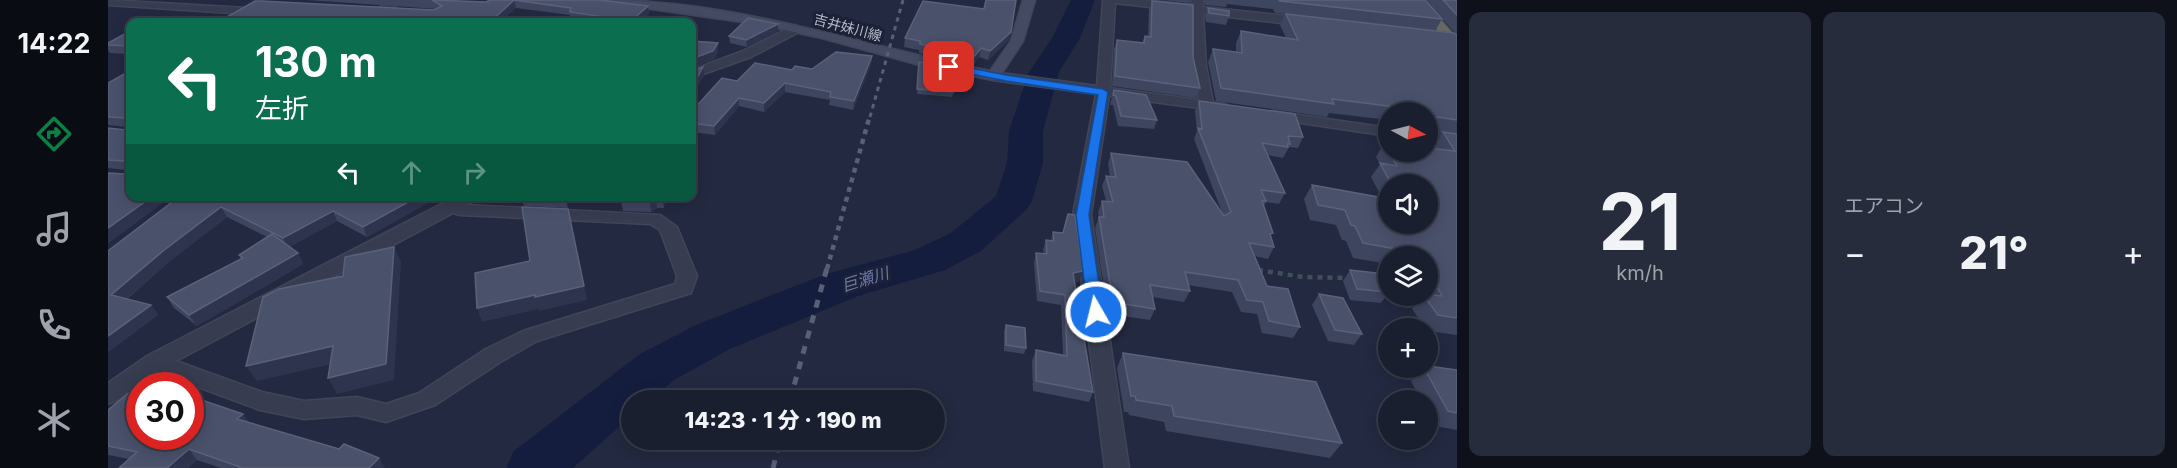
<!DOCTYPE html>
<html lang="ja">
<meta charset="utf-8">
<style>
:root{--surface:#1a1f30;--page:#272c3c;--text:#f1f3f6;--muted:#9fa2ab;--line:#383d4c;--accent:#0b8043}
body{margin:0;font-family:Inter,"Noto Sans JP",sans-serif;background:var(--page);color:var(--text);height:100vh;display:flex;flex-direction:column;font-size:22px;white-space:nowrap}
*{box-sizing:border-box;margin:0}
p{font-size:20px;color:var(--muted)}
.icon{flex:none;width:33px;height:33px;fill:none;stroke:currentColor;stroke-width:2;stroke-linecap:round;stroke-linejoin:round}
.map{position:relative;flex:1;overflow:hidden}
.side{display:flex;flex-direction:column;gap:12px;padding:12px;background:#0e111a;width:720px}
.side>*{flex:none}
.guide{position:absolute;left:18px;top:18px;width:570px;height:183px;border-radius:12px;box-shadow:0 3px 15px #0003,0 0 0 2px var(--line);background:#0b6e4f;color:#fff;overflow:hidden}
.needle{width:39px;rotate:97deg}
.buttons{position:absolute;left:1270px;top:102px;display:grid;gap:12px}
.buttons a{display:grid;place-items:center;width:60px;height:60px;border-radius:50%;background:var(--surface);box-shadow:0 3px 15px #0003,0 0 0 2px var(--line);font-size:30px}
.speed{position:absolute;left:18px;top:372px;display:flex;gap:12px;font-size:30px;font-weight:700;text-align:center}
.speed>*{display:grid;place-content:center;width:78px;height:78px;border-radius:50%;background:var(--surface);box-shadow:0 3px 15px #0003,0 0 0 2px var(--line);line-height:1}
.speed .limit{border:9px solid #d22;background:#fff;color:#111}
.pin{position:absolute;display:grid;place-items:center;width:51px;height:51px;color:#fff;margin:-26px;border-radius:12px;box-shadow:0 3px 9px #0006}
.me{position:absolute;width:66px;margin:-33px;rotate:352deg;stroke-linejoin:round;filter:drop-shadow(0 0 4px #0008)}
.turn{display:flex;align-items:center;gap:21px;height:126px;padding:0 30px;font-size:27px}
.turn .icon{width:78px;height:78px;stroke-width:2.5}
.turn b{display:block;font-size:42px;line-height:51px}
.lanes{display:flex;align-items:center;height:57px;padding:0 30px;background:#0003;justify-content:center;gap:30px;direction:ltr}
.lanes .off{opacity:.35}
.big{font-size:45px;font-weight:800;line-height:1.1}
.side .card{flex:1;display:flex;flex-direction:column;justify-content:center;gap:9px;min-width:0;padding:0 21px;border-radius:12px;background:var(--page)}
.side .dial{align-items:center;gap:0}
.dial b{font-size:78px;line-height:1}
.heat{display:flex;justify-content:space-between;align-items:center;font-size:33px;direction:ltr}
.side .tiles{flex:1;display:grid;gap:12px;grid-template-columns:repeat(2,1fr)}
.trip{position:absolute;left:513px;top:390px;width:324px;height:60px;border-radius:30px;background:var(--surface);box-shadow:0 3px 15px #0003,0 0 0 2px var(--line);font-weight:800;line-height:60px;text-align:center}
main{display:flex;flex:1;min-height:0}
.dock{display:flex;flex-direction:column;width:108px;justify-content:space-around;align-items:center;background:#0a0c13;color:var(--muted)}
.dock .icon{width:42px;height:42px}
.dock .on{color:var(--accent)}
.dock b{font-size:27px;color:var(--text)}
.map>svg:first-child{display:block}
</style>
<main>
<nav class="dock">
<b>14:22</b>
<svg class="icon on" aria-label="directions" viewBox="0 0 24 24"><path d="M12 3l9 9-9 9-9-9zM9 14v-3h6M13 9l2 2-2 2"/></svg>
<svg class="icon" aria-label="music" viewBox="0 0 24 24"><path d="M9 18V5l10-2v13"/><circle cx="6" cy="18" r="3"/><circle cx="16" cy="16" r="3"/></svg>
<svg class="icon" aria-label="phone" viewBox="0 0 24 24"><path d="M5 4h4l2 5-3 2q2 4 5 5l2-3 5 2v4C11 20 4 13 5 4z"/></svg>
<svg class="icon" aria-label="climate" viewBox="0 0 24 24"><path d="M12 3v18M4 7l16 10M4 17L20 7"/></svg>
</nav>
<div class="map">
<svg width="1349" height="468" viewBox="0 0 1349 468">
<rect width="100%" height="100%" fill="#232940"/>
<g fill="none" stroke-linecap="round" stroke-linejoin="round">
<path fill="#151d3f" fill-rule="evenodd" d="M963,0H987L972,38L951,72L935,131V163L924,201L919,209L873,251L837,270L750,296L622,349L566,380L542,400H524V415L465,468H398L406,451L532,354L588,325L718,274L807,250L843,233L888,196L899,163L901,131L921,72L944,38Z"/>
<g stroke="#404559" stroke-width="3">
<path id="minor" d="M0,0L139,8L145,11L139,14L0,5Z
M282,0H295L279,12H271V8Z
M995,0H1036L1084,5L1083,0H1095V7L1198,18L1204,22L1198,26L1095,14L1098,66L1105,102L1118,104L1120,107L1118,110L1113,111L1001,96L983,215L1021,468H997L965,215L988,94L885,80L878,76L885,72L989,86ZM1007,3L1084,12V66L1091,100L1002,88Z
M687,25L693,29L691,32L643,57L584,78V70L635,51Z
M1164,111L1281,128V136L1159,118L1157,115L1159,112Z
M1320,133L1349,137V147L1320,143Z
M349,196H371L359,205L552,215L569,227L589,276L583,293L429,341L394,361L327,405L278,422L249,415L196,419L152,410L49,372L8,401L0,404V383L39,356ZM345,213L352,215L542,224L552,230L569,276L567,284L415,331L378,349L311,393L278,404L249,397L196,401L154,392L68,361Z"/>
</g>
<g stroke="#404559" stroke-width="3">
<path id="secondary" d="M495,0C628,0 753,46 882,71L903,41L915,0H927L915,41L890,79L885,80L819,67L714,38L649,24L501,3Z"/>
</g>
<g stroke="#3f4458" stroke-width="3">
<path id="trunk" d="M1304,0H1316L1349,38V50L1345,49Z"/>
</g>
<path stroke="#3e5159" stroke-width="4.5" stroke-dasharray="5 5" stroke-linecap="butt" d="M1150,270L1195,277L1241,278
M1267,278H1281"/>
<use href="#minor" fill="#373c50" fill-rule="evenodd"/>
<use href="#secondary" fill="#454a63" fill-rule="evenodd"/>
<use href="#trunk" fill="#666662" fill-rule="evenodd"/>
<path stroke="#595f77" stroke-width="3" stroke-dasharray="4.5 4.5" stroke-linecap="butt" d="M762,117L795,0"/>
<path stroke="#595f77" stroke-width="4.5" stroke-dasharray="5 5" stroke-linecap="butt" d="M719,269L762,115"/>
<path stroke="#595f77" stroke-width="5" stroke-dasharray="8 8" stroke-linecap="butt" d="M682,400L719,268
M665,468L672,440"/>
</g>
<path fill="#3e455f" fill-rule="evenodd" d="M199,0H336L378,2L382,0H492L540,6L541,14L531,22H479L463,20L462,15L408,8L326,10L329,9Z
M1054,0H1082L1081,3Z
M1096,0H1317L1334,19L1327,31L1349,35V335L1320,331V328H1317L1304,309L1314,296H1320V256H1281V264L1245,258L1238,241L1234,240L1228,225L1202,220L1196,199L1204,185L1274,198L1263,177L1272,164L1268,157L1276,143L1327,149L1326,146L1334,133L1320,131V112H1281V120L1221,113L1219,117L1108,101L1100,62L1105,49L1128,53V43L1133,31L1178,38L1172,25L1177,14L1167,13L1165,9L1119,4L1118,7L1097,5ZM1281,184H1320L1281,224Z
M1318,0H1349V35Z
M1044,1L1085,57L1092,88L1088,98L1004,86L1006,49L1009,40L1034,43L1037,36H1040L1041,9Z
M1100,8L1121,16L1118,25L1098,22L1097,17Z
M22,31V54L2,53L0,50V43Z
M670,31L639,47L622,43L621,36Z
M797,38L901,40L880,60L871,57L866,65L811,53V50L796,47Z
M764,56L763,64L745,110L721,105L722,100L677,92L656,112L631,106L607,135L584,132V111L629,81L684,70L704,69Z
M810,67L859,72L858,77L844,97L809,94Z
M22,68V196H64L0,243V173L17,174V170L0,168V128L18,130V127L0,125V83L18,73L19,70Z
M1006,90L1049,120L1046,129L1010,126L1005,105H1002Z
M1091,101L1195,137L1190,148L1181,147L1175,158L1160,155L1177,193L1171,204L1158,202L1156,206L1163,237L1166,247L1160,259L1147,256L1159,286L1192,327L1185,338L1154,333L1149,314L1133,312L1124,292L1080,285L1082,291L1076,302L1044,297L1047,309L1042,320L1000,314L987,228L991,217L990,212L994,201H998L994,186L998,176H1002L1000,164L1003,153L1115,215L1086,139L1089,131L1087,111Z
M72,196L195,197L332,196L259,237L229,221L181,247L190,253L195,264L89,326L66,308L59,297L133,259L131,255L159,237L119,217L62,261L19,299L43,305L50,315L0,352V251Z
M413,196H457L460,208L416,206Z
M514,196H557L556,208H549L543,212L515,211L513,201Z
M945,232L971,281L967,282L985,392L981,402L925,391L924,361L928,350L955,355L953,305L929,301L926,263L928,253L936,254L935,250L938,240H943Z
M1242,270L1281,292L1273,303L1242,300L1235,281Z
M1211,294L1254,334L1246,345L1220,341L1204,305Z
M898,325L918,348L916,354L896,351V331Z
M1015,353L1234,443L1222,458L1058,431L1056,422L1021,415L1020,412H1016L1009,368Z
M1313,368L1349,370V430L1327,426L1320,414V400H1313L1303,381Z
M0,410L141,423L277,468H113L89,460L80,468H11L21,459L0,455Z"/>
<path fill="#2e344e" d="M406,0L408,8L393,22H382Z
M540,6L541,14L531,22H523V21Z
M670,24V31L639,47L638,40Z
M903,32L901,40L880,60L882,51Z
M610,43V52L606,60L584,68V59Z
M873,48L871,57L866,65L867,56Z
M764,56L763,64L745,110L746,101Z
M595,67L596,76L584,97V87Z
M859,72L858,77L844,97L845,92Z
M677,83V92L656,112V103Z
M631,98V106L607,135L606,126Z
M45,196H64L0,243V228Z
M311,196H332L259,237L255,227Z
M554,196H557L556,208L554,198Z
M548,198L549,208L543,212L542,202Z
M113,207L119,217L62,261L11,305L3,295L55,251Z
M460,209L479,300L431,311L430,309L374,322L369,308L427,295Z
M225,211L229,221L180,248L175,238Z
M286,247L293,262L286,380L229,394L220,378Z
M190,253L195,264L89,326L81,315Z
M975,271L971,281L962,283L965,273Z
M43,305L50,315L0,352V336Z
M225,346L233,362L149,381L138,366Z
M135,414L142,424L129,419Z
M81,449L89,460L80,468H59Z
M271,458L277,468H261Z"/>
<path fill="#4a516b" stroke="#5b617a" stroke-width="1.5" d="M324,0L378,2L382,0H492L540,6L523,21L462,12L463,8L406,0L382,22H110L147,1H153L326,10L334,6Z
M878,0H908L903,32L882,51L873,48L867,56L812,44V41L797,38L815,1L876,9Z
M1171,0H1317L1334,19L1172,1Z
M1335,0H1349V15Z
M1044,1L1085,5V57L1092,88L1007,76L1009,40L1036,43L1037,36L1043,37Z
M1100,8L1121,11V16L1101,13Z
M1178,14L1346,33L1349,35V120L1329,117L1326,120L1320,111L1224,99L1226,104L1113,88L1105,49L1134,53L1133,31L1190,40Z
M74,18L72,22H39H40Z
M640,18L670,24L638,40L621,36Z
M22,31V46L0,45V43Z
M584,41L610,43L605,51L584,59Z
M728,52L764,56L746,101L722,97L723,92L677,83L656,103L631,98L606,126L584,123V111L614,78L629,81L647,63L684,70L687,66L704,69Z
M811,62L859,72L845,92L809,89Z
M595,67L584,87V71Z
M22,68V196H45L0,228V173L17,174V161L0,160V128L18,130V118L0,117V83L18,73L19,70Z
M1006,90L1038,95L1049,120L1013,116L1008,96L1005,95Z
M1091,101L1187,114L1195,137L1180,136L1182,144H1179L1180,147L1154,143L1177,193L1153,190L1158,201H1154L1165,233L1162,234L1166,247L1141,243L1159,286L1180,289L1192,327L1161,321L1155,302L1139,300L1130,280L1077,272L1082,291L1042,285L1047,309L1005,302L991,217H996L994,201L1005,202L998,176L1008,177L1003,153L1079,162L1116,216L1123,212L1090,128L1094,129Z
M1335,132L1349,134V318L1330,315L1316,296H1320V295L1334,296L1320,271V256H1312L1310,253L1255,243L1247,226L1243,225L1237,210L1210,205L1204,185L1281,199V224H1320V184H1283L1272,163L1289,166L1276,143H1281V152H1320V148L1347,151Z
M72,196L195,197L311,196L255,227L225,211L175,238L113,207L55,251L3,295L43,305L0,336V251Z
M435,196H457V198Z
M514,196H554V198H548L542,202L513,201Z
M414,207L460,209L476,286L427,297V295L369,308L367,273L422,261Z
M960,214L967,215L975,271L965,273L985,392L928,381V350L959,356L957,295L932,291L928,253L939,254L938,240L946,241L945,232L955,233Z
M164,234L190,253L81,315L59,297L135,258L131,255Z
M286,247L278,364L220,378L225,346L138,366L155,297L171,289L235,276L237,257Z
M1242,270L1268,273L1281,292L1249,289Z
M1211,294L1235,298L1254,334L1227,330Z
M898,325L917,328L918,348L898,345Z
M1015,353L1208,382L1234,443L1066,416L1064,406L1028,400L1027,396H1023Z
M1320,366L1349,370V413L1340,411L1316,368H1320Z
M29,386H32V436H82V396L135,414L129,419L231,449L236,444L271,458L261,468H135L81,449L59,468H11L29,452L0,446V410Z"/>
<path fill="#1a73e8" stroke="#114b97" stroke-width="1.5" d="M841,64L898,75L995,89L1000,92L981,215L995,312L993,316H982L980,312L968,215L990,95L898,81L838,69V65Z"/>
<g text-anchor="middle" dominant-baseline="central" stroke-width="6" stroke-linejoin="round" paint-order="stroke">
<g font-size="14" fill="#b3b7cb" stroke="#1c2135">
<text transform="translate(740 27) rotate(15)">吉井妹川線</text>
</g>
<g font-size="16" font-style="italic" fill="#6a78ac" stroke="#1c2135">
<text transform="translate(757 279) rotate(-17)">巨瀬川</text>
</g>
</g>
</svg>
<div class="buttons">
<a><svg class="needle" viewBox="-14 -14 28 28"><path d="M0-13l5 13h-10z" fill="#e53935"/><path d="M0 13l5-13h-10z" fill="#9fa2ab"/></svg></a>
<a><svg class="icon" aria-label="sound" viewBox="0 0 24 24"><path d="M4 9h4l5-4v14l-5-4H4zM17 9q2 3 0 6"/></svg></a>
<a><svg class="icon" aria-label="layers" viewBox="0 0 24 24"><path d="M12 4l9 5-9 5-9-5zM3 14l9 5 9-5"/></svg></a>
<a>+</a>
<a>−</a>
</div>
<div class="speed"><div class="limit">30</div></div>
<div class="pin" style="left:841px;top:67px;background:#d93025"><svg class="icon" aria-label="arrive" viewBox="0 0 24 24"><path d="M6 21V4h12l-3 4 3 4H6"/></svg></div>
<svg class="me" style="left:988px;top:312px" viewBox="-20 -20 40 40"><circle r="17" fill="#1a73e8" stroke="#fff" stroke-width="3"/><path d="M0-11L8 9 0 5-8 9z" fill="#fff"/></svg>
<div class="trip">14:23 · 1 分 · 190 m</div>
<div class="guide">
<div class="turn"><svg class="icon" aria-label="left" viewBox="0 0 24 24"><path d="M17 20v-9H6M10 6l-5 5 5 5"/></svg><div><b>130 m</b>左折</div></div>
<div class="lanes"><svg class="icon" aria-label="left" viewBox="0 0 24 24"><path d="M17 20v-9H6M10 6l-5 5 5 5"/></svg><svg class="icon off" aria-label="ahead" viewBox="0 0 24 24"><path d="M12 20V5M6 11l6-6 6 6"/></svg><svg class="icon off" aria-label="right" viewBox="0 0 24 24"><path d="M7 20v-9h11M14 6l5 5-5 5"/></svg></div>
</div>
</div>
<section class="side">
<div class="tiles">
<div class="card dial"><b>21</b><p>km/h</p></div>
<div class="card"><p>エアコン</p>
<div class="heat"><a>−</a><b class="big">21°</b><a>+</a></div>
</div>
</div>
</section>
</main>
